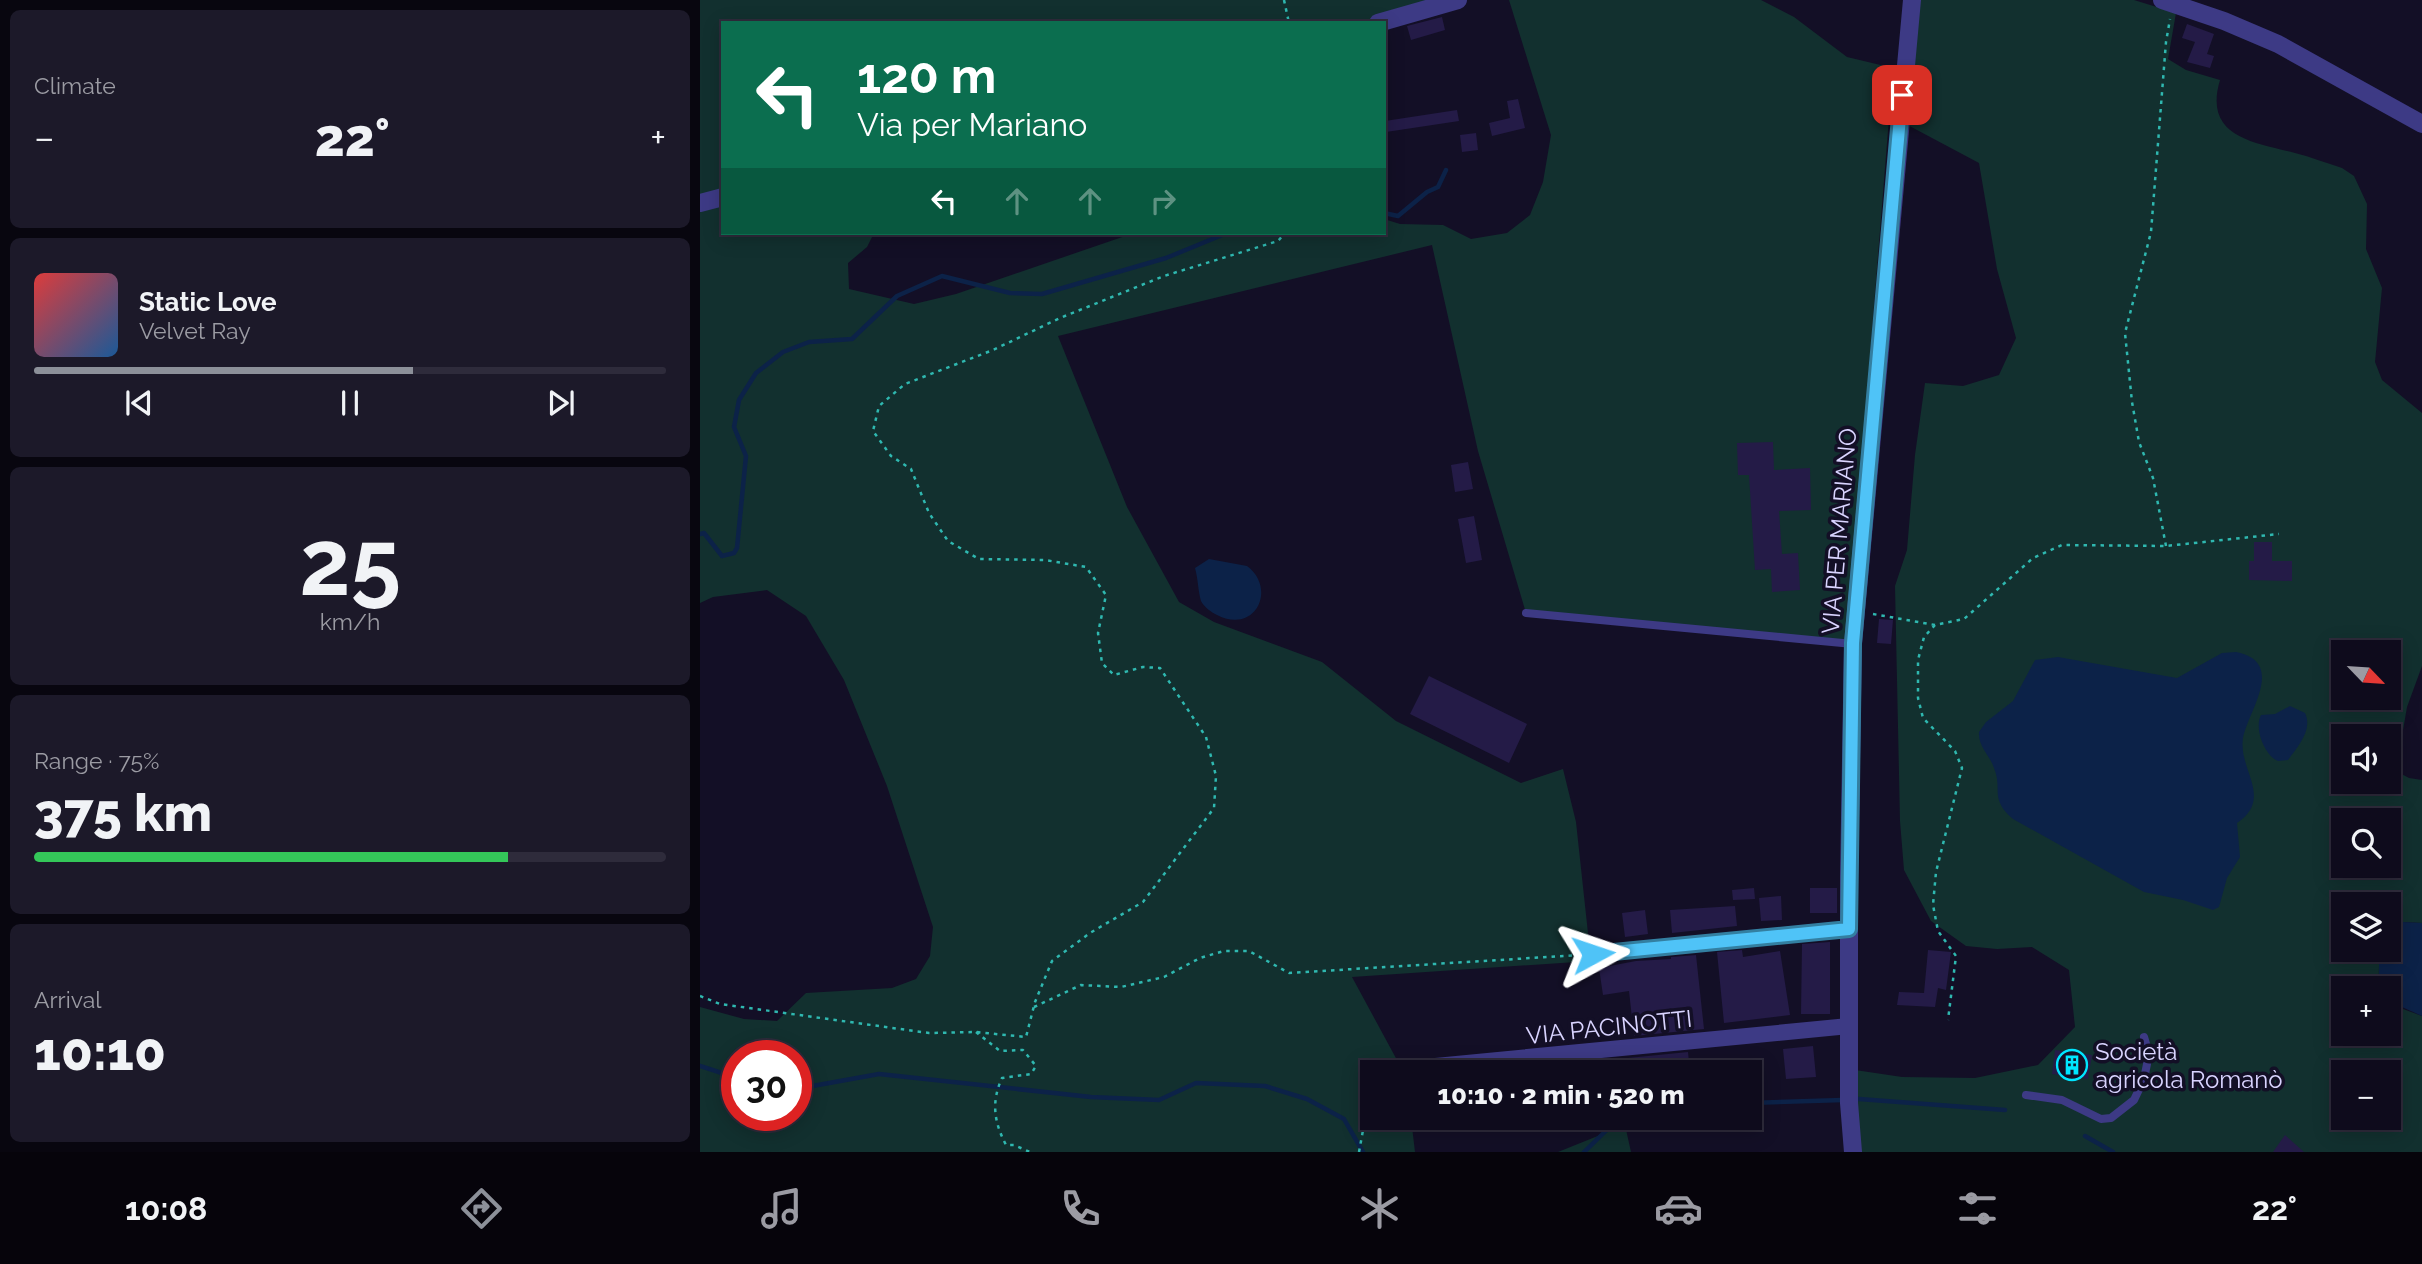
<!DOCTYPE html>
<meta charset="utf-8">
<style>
:root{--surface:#0e0b1c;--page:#1c1929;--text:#f1f3f6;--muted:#9b9ba3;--line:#2e2b3b;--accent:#8c9099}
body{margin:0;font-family:Raleway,sans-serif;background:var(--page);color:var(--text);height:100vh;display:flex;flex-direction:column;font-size:26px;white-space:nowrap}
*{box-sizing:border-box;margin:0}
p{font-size:23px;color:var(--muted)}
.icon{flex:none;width:38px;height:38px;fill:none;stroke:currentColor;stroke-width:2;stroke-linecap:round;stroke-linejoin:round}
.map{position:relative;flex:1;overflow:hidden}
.side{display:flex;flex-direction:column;gap:10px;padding:10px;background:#08060f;width:700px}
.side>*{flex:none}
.top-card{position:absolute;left:21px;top:21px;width:665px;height:214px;border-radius:0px;box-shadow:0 4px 18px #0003,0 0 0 2px var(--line);background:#0b6e4f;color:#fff;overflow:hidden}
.needle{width:46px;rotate:115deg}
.fabs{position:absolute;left:1631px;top:640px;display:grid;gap:14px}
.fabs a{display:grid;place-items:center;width:70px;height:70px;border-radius:0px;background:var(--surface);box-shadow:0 4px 18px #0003,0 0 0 2px var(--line);font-size:35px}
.speed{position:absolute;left:21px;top:1040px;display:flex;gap:14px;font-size:35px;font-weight:700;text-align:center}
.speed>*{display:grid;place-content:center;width:91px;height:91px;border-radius:50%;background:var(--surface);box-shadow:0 4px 18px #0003,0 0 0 2px var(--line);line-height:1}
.speed .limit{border:10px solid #d22;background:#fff;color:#111}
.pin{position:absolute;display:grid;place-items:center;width:60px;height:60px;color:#fff;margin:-30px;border-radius:14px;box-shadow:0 4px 10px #0006}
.me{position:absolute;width:77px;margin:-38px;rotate:85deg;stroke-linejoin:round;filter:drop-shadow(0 0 5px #0008)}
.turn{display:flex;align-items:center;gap:24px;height:147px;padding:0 21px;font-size:32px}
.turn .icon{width:91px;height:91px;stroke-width:2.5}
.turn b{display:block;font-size:49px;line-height:60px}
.lanes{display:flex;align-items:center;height:66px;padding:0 21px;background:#0003;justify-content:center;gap:35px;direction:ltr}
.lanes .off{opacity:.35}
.big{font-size:52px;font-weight:800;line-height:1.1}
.side .card{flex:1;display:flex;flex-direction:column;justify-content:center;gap:10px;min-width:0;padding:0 24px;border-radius:10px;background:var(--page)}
.side .dial{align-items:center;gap:0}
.dial b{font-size:91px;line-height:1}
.song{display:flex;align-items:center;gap:21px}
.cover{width:84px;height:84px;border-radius:10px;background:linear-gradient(135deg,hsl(0 70% 55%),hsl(210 70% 35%))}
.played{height:7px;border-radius:4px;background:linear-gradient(90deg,var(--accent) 60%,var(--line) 60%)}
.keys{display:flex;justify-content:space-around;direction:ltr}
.heat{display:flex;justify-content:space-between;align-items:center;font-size:38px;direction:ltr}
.charge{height:10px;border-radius:5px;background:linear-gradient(90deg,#34c759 75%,var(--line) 0)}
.trip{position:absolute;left:660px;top:1060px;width:402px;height:70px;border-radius:0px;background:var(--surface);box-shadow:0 4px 18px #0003,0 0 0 2px var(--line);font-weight:800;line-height:70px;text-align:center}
.dock{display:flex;height:112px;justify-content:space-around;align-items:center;background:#06040b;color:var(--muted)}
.dock .icon{width:49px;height:49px}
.dock .current{color:var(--accent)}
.dock b{font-size:32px;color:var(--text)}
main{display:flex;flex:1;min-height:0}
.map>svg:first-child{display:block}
</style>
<main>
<section class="side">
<div class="card"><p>Climate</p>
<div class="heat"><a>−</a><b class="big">22°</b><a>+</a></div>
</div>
<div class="card">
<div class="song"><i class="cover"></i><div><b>Static Love</b><p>Velvet Ray</p></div></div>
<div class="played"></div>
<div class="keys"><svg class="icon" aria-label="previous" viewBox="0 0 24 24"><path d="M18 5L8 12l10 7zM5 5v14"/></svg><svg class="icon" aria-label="pause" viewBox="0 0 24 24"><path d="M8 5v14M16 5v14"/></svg><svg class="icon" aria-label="next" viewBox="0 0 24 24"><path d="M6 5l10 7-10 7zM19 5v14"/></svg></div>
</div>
<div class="card dial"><b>25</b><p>km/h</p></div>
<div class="card"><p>Range · 75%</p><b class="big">375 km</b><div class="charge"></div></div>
<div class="card"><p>Arrival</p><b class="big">10:10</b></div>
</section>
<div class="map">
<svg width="1722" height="1152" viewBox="0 0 1722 1152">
<rect width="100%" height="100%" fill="#130f26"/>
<path fill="#12302f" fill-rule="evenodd" d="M0,0H756L676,23H23V233H174L167,247L148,263L149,289L214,304L256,294L434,233H684V219L700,224L743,225L771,239L807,233L830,215L843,182L851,135L809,0H1061L1094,17L1147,57L1193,68L1147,643L826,613L778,451L732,245L358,336L427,507L479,602L514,622L622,662L696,721L821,783L863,769L876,822L891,961L652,977L704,1073H672V1118H711L715,1152H0V1007L44,1019L77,1021L106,993L192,988L216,979L230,956L233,927L187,786L144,680L106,616L67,590L13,597L0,603ZM37,1055H96V1115H37Z
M1216,0H1434L1476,13L1468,59L1486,70L1520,80C1503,137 1553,142 1595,153C1611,157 1626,163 1642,168L1654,176L1667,204L1666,249L1682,288L1675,362L1682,380L1722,413V666L1707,707L1696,771L1709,778L1722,780V923L1703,922L1689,929V905H1643V950H1679C1680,964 1677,976 1681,989H1643V1034H1689V1000L1703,1009L1722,1016V1152H1159L1155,1070L1202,1077L1275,1078L1338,1065L1375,1027L1369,970L1332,947L1297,949L1266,946L1231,921L1204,870L1200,821L1195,586L1207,550L1215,455L1225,383L1263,386L1299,375L1316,338L1297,269L1279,163L1202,122ZM1643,653H1689V698H1643ZM1643,737H1689V782H1643ZM1643,821H1689V866H1643ZM1643,1073H1689V1118H1643Z
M925,1125L931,1152H858Z"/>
<path fill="#0c2248" d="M509,559L547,566C577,588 556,635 517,615C511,612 504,607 501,601C498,591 498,578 495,568Z
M1536,652C1587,662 1548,711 1543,738C1538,770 1574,798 1537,823L1540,857L1527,878L1519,907L1513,910L1483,900L1444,892L1313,819C1289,798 1303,790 1294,768C1290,755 1278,747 1279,732L1286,722L1313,701L1335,660L1358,657L1477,678L1522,653Z
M1590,706L1605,713C1613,730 1598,746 1588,760L1578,761C1564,755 1554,728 1561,715L1575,714Z
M1703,922L1722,923V1016L1693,1003L1689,1000V989H1681L1679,986V950H1689V929Z"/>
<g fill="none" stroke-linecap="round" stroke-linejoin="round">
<path stroke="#0c2248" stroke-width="4.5" d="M684,213L698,216L727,192L738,187L746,170
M0,534L4,533L22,556L34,553L37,548L46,456L34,427L39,400L56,373L83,352L109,342L152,339L197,296L242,276L310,293L342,294L466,258L527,233
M0,1066L37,1078
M96,1089L179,1074L391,1097L459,1100L496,1083L565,1086L607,1099L644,1119L663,1152
M1159,1099L1305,1110
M1050,1103L1143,1100
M1385,1136L1413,1152
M884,1152L919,1118"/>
</g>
<path fill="#241b47" d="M742,17L745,30L711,40L707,26Z
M1487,24L1514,34L1507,54L1514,56L1510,68L1487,62L1495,42L1482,38Z
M818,99L825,128L792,136L789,123L810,118L807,101Z
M757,110L759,121L686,132L685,121Z
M776,133L778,150L762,152L760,135Z
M1073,442L1074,470L1110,468L1111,510L1079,511L1082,554L1098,553L1100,590L1072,592L1071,569L1055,570L1049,475H1038L1037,443Z
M768,462L773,489L755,492L751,465Z
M774,516L782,560L766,563L758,519Z
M1554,542H1572V561H1592V581L1549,580V561H1554Z
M1179,619L1193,620L1191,644L1177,643Z
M729,676L827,724L809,763L710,714Z
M1054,888L1055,899L1033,900L1032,890Z
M1110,888H1137V913H1110Z
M1081,896L1082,920L1061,921L1059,898Z
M1035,906L1037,926L972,933L970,910Z
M945,910L948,934L925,937L922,913Z
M1130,942V1014H1101L1102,944Z
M1042,950L1043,957L1080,951L1090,1015L1024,1023L1017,952Z
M1228,950L1251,952L1246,990L1238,988L1235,1007L1197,1005L1199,992L1224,993Z
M996,955L1004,1029L934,1036L929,991L903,995L899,968L936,961L971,959V957Z
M1113,1046L1116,1077L1086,1079L1083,1049Z
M1355,1050L1392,1055L1388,1079L1352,1074Z
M988,1052L990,1072L919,1073L918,1059Z
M1585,1135L1604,1152H1573Z"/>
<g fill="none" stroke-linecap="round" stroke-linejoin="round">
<path stroke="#2fb8b0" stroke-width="2.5" stroke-dasharray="3.5 5" stroke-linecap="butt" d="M584,0L589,23
M1466,546L1453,478L1439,442L1432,402L1425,333L1451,232L1466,42L1470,19
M1173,614L1235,625L1264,619L1333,558L1362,545L1466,546L1579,534
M1235,625L1224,637L1218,660V698L1223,718L1255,751L1262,768L1236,872L1233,905L1238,931L1256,956L1248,1020
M0,996L20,1004L229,1033L276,1032L326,1037L335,1002L352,961L390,933L443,902L514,808L516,776L506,737L460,668L443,667L414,675L402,663L398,633L406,595L386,567L345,560L279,559L248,541L229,513L211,469L191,456L173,431L179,406L205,384L293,350L360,318L464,276L578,241L585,233
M334,1007L381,985L421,987L464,977L500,958L524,951H549L589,973L880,955
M276,1032L300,1051L323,1050L336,1066L331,1074L302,1078C291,1102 294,1122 306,1145H314L330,1152
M659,1152L671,1087"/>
<path stroke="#3d3a85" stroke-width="8" d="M826,613L1153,644
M1326,1095L1362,1100L1401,1119L1411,1118L1434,1100L1444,1079L1449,1054L1444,1037"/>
<path stroke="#3d3a85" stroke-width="16" d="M893,954L1149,929
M673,1072L1149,1026"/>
<path stroke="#3d3a85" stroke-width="18" d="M1462,0L1524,21L1578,44L1722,124
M678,23L758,0
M0,203L23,197
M1153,1152L1149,1103V876L1153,644L1212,0"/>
</g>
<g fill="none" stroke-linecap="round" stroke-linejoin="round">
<g stroke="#337fa1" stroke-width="18">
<path id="route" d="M893,954L1149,929L1153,643L1202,95"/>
</g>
<use href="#route" stroke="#4fc3f7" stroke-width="12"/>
</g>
<defs>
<g id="building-ring" transform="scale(1.575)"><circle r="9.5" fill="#130f26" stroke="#00e5ff" stroke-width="1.5"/><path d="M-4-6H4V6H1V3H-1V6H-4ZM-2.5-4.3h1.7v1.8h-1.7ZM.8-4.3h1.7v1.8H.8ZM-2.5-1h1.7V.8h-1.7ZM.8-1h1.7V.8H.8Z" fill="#00e5ff"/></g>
</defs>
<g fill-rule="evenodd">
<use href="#building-ring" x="1372" y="1065"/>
</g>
<g text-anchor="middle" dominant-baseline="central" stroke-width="7" stroke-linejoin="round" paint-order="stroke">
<g font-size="24" fill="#d9d4ff" stroke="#130f26">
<text transform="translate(1139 531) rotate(-85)">VIA PER MARIANO</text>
<text transform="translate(909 1027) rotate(-6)">VIA PACINOTTI</text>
</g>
<g font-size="24" fill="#d9d4ff" stroke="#130f26" text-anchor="start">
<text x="1395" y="1051">Società<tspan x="1395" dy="28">agricola Romanò</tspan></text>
</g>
</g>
</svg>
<div class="fabs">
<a><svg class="needle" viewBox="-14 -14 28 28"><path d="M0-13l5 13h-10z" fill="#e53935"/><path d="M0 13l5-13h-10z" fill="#9b9ba3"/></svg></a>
<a><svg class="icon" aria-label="sound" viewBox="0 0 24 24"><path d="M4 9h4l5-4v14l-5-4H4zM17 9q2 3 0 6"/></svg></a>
<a><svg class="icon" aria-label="search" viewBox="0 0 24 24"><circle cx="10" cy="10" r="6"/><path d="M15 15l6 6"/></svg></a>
<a><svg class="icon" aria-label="layers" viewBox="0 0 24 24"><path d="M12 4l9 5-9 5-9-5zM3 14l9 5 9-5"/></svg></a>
<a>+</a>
<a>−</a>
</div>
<div class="speed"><div class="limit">30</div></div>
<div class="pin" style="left:1202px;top:95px;background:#d93025"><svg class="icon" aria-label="arrive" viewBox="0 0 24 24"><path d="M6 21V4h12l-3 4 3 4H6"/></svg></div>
<svg class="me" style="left:893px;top:954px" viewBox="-20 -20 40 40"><path d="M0-17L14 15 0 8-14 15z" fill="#4fc3f7" stroke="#fff" stroke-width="4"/></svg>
<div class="trip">10:10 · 2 min · 520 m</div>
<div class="top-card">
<div class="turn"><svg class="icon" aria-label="left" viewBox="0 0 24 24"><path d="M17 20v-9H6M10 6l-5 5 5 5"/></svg><div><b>120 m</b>Via per Mariano</div></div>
<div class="lanes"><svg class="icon" aria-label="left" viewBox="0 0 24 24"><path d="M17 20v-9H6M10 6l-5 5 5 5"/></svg><svg class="icon off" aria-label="ahead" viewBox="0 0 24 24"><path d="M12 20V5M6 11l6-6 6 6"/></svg><svg class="icon off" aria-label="ahead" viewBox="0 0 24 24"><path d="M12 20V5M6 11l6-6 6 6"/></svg><svg class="icon off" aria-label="right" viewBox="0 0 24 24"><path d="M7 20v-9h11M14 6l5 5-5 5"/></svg></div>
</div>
</div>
</main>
<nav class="dock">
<b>10:08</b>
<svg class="icon current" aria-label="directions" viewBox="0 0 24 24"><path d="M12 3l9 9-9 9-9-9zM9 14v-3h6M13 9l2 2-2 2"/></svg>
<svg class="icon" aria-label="music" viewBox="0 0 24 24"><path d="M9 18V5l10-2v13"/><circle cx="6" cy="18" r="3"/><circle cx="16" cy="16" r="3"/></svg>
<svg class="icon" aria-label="phone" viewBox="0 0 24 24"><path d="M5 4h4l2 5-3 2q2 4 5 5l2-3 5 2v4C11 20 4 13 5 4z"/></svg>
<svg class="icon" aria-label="climate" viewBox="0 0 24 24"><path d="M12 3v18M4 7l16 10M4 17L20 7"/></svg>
<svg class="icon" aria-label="car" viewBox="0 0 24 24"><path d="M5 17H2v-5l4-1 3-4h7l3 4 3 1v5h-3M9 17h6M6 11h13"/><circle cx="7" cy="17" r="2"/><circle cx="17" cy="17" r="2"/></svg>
<svg class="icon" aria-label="filters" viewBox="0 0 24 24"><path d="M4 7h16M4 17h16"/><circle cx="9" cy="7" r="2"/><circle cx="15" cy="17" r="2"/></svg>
<b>22°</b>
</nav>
